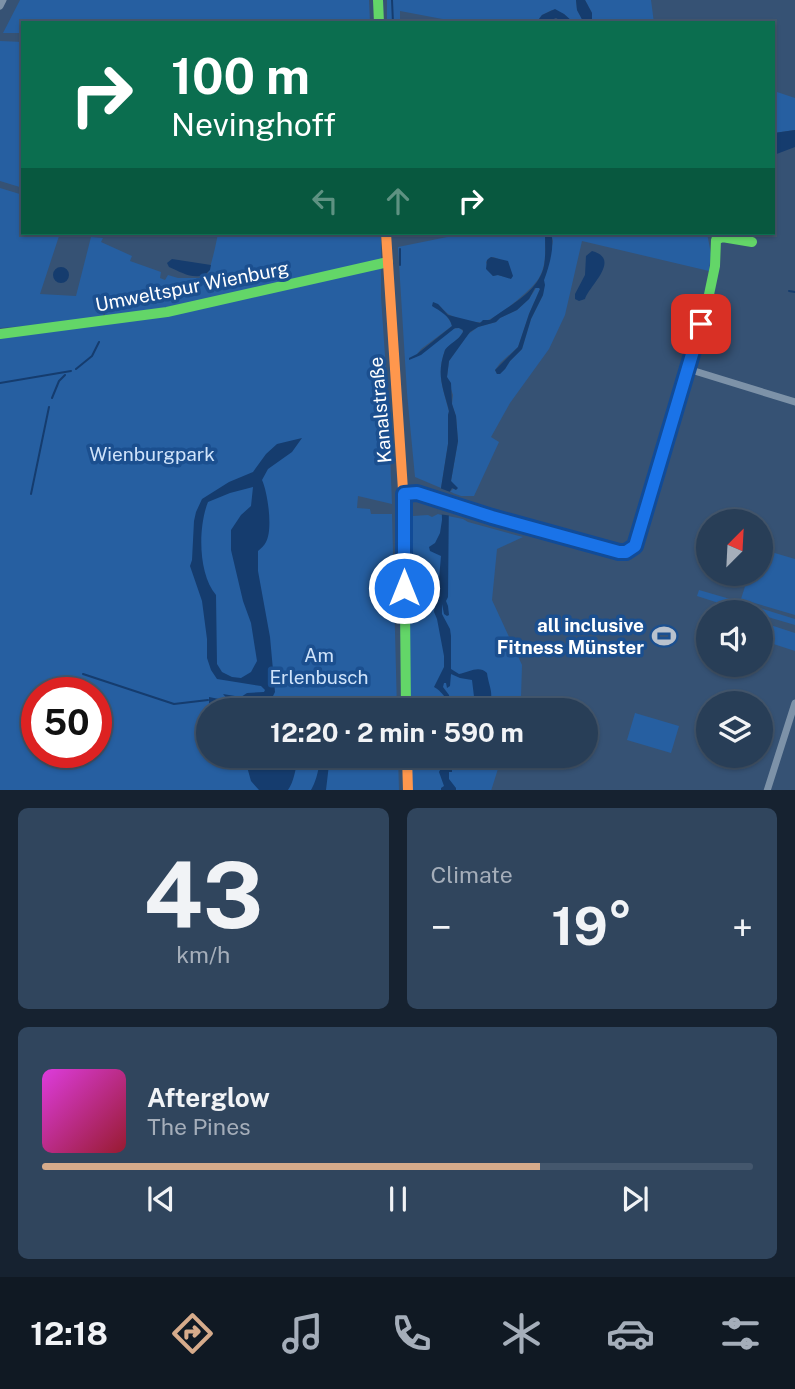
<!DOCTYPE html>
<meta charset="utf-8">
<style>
:root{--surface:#283e57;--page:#30455d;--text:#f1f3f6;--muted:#a5aeba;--line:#44576d;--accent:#d6ab8b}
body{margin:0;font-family:"Public Sans",sans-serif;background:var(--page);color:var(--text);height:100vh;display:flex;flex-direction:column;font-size:26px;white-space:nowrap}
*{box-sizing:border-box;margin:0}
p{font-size:23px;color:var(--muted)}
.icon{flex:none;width:38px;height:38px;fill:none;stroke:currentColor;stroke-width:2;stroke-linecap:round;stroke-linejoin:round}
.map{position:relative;height:790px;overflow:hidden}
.drawer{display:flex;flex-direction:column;gap:18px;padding:18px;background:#162230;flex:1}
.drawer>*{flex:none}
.top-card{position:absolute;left:21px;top:21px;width:754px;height:214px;border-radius:0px;box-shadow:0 2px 5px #0004,0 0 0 2px var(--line);background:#0b6e4f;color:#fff;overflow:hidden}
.needle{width:46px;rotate:24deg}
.controls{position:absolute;left:696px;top:509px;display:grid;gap:14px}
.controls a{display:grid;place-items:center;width:77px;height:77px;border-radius:50%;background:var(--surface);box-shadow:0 2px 5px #0004,0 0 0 2px var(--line);font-size:35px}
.speed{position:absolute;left:21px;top:677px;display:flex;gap:14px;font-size:35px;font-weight:700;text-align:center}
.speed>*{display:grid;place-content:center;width:91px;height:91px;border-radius:50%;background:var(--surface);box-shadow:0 2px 5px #0004,0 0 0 2px var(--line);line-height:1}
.speed .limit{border:10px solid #d22;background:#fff;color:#111}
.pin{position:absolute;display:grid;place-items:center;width:60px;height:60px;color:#fff;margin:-30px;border-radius:14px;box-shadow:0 4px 10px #0006}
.me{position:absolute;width:77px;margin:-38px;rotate:0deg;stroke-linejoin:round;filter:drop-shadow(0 0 5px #0008)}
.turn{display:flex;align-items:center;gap:24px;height:147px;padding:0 35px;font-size:32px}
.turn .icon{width:91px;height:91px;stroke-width:2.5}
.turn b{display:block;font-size:49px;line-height:60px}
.lanes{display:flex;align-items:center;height:66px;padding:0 35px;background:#0003;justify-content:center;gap:35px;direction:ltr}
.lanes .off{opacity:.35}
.big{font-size:52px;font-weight:700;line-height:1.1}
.drawer .card{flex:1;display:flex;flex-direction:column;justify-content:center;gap:10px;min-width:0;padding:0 24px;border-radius:10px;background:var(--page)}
.drawer .dial{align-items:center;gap:0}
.dial b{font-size:91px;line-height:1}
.song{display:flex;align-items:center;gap:21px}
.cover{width:84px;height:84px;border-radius:10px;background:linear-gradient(135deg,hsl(300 70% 55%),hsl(350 70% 35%))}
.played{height:7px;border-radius:4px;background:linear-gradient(90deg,var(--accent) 70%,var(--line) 70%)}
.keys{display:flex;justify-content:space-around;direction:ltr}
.heat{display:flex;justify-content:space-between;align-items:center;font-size:38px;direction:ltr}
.drawer .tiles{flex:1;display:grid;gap:18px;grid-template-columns:1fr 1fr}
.card:last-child{grid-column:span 2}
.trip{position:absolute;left:196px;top:698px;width:402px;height:70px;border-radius:35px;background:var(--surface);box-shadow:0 2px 5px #0004,0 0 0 2px var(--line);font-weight:700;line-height:70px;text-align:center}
.tabs{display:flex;height:112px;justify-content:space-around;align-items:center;background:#101923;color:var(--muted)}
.tabs .icon{width:49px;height:49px}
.tabs .on{color:var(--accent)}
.tabs b{font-size:32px;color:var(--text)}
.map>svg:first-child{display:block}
</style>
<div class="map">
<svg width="795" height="791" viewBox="0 0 795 791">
<rect width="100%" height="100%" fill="#365274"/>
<path fill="#265fa1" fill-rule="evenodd" d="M20,0H369L370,23H23V33H3Z
M387,0H576L577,10L584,23H574L564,14L552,10L542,15L536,23H454L453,21L400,11V23H387Z
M585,0H651L654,23H592V13Z
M0,41L23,42V188L0,181Z
M774,91L795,98V130L774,133Z
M0,188L23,195V233H60L40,294L76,296L91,237L103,238L101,242L132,256L130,261L161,272L160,278L165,280L168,275L178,278H206C211,267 216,245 218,233H381V297L388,400L392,504L358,496L357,508L370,509L371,514H392L397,710H208V756H398L399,790H0V336L104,323L106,304L102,320L0,328ZM37,693H96V752H37Z
M467,233H545C545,247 547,263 540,276C535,288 494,321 482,322C474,323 458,319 450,315C446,313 442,308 438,304C442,312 450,318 452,326L421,349L414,358L453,329L459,328L462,330L463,332C458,341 451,343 445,350C436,375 443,387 449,412L448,415V444L441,488L415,477L407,393L398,247ZM493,257C501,259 511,265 511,274L506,277L497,275L493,276L489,271L486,262L489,258Z
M551,233H596L599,234L604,233H707L711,254L709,271L582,241L565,315L549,349L510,403L491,437L499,442L474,496H461L450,492L454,488L451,481L458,441L456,416L452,404L453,395L447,377L449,361L467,335L478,327L496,322L500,318L517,310L529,299L536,288H539L540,289L529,314L518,347L500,363L495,370L497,374H499L505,369L510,361L522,349L531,319L543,295L544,280L547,270L553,241Z
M438,514L463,519L468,522L523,537L497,549L492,600L522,665L521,697L517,710H409V624L412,590L413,516L428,515L432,517Z
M761,549L795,559V615L741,599L749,574H761Z
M699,590L730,599L728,606L697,596Z
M747,604L795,619V625L761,615V612L745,610Z
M761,622L795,633V651L761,640Z
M635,713L679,726L671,753L627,740Z
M410,756H502L491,791L411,790Z"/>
<path fill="#153c6e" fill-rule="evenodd" d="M576,0H585L592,13V23H584L577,10Z
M555,9L564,14L574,23H565L556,18L544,23H536L542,15Z
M795,130V147L774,155V133Z
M545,233H551C555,247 549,267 544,280L545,285L543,295L531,319L522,349L510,361L505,369L500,374H497L495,370L518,347L529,314L540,289L539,288H535L529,299L517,310L500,318L496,322L478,327L470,332L449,361L447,377L451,383L452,404L456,416L458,441L451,481L458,488L456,490L452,488L449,493L448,597L446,601L448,606L449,615L447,616L444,614L442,604V614L450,629L451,636V669L459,674C469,672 479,665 487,673C489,689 497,696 484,710H478L475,705L472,680L460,678L451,674L450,686L447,688L446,683H444L443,687L449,695L451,710H444L446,698C442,694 440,690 434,687L444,667V656L437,619L434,612L436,597L439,592L437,582L439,579L441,556L430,551L429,547L435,543L440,533L442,520L441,488L448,444V415L449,411C443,387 436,375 445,350C450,343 458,341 463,332V330L459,328H455L421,355L409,360V358L417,354L452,326C450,316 440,311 432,306L433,302L438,304L448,315L480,323L483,320H490C509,305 538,293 544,266C546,255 545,244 545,233Z
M592,251C622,259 589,286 585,299L579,301L575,299V294L585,275L586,256Z
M491,257L508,261L513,276L511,279L498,275L493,276L486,269L487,260Z
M172,259L211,265L210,270C198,283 183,273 169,267L167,263Z
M53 275a8 8 0 1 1 16 0a8 8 0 1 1-16 0Z
M302,438L292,452L268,469L262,480C268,493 273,530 266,542C264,546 261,548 258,551V571L270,637L275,692L273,696L275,701C285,703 296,703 304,710H226L209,703V697L229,701L223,694L241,697L247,693L264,692L265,690L261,686L217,679L211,670L207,658V639L202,601L190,566L192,560L194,521L196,512L202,499L229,482L253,472L266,454L277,444ZM253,487L251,506L241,515L231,530V550L243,601L251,623L257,661L251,672L241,678L232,677L222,672L217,664L216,595C198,574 198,527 208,502L230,493Z
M244,756H299C295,768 295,780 288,790H259L251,781Z
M320,756H330L326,790H311C316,782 320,766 320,756Z
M442,756H452V772H449V779L456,788V790H441V788L444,786L439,772L442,766Z"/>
<path fill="#365274" d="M437,487L453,493V516L438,514Z"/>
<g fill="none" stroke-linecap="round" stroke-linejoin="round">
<path stroke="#153c6e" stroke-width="2" d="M392,0L393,23
M400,265V249
M789,291L795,292
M76,369L92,356L99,342
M0,383L71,371
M52,398L59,381L65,375
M31,494L49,407
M83,674L174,704L208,700"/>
<path stroke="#7d92a8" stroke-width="7" d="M0,6L3,0
M688,369L795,402
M767,791L795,703"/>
<path stroke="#63d668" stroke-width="10" d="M378,0L379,23
M0,334L167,312L388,262
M657,473L707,304L715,266L716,240L722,237L752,242
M404,505L406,710"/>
<path stroke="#ff974d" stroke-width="10" d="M386,233L404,505
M404,494L430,497L509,522L619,552H626L635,546L657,473
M407,756L408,791"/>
</g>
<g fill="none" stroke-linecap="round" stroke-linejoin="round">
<g stroke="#114b97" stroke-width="18">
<path id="route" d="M404,588V494L417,493L492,517L619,552H626L635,546L701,324"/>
</g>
<use href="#route" stroke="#1a73e8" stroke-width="12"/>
</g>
<defs>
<g id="stadium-bare" transform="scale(1.89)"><path d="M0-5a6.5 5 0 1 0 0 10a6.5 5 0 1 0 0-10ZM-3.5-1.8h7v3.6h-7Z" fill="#b9c2ce" stroke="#1b4f8f" stroke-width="2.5" paint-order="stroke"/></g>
</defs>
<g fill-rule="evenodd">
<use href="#stadium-bare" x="664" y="636"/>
</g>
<g text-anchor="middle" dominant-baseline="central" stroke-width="7" stroke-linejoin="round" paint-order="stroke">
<g font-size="19" fill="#fff" stroke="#1b4f8f">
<text transform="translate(192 286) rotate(-11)">Umweltspur Wienburg</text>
<text transform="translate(380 410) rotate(-95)">Kanalstraße</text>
</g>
<g font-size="19" fill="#cfe3fa" stroke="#1b4f8f">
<text x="152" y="454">Wienburgpark</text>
<text x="319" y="655">Am<tspan x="319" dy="22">Erlenbusch</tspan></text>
</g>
<g font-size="19" font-weight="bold" fill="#fff" stroke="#1b4f8f" text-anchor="end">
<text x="644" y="625">all inclusive<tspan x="644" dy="22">Fitness Münster</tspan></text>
</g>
</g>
</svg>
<div class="controls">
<a><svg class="needle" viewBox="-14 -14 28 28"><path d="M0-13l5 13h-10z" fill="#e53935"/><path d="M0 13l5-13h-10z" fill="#a5aeba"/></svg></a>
<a><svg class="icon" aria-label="sound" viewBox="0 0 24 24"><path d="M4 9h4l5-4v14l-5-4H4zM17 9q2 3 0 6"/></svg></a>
<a><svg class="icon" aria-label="layers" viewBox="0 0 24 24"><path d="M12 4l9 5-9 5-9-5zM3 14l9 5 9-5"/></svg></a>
</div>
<div class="speed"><div class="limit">50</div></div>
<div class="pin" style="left:701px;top:324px;background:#d93025"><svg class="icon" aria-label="arrive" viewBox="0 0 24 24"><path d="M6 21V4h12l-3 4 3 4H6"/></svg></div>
<svg class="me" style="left:404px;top:588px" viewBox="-20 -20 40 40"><circle r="17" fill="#1a73e8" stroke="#fff" stroke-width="3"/><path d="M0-11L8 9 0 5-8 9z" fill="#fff"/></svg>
<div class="trip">12:20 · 2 min · 590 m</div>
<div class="top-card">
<div class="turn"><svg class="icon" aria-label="right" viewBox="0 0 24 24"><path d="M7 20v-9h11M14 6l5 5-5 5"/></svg><div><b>100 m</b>Nevinghoff</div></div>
<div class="lanes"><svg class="icon off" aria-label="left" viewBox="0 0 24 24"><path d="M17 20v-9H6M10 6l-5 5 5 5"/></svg><svg class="icon off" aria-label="ahead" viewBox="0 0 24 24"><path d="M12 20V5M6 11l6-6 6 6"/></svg><svg class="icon" aria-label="right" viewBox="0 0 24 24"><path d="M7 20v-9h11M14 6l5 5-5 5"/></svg></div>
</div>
</div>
<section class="drawer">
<div class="tiles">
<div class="card dial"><b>43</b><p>km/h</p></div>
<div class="card"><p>Climate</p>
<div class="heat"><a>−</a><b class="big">19°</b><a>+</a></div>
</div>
<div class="card">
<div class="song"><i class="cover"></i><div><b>Afterglow</b><p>The Pines</p></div></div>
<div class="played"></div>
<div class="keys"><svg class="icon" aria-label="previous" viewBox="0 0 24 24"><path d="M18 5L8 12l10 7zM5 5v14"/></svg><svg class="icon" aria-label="pause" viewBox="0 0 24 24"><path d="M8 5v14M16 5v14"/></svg><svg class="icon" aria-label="next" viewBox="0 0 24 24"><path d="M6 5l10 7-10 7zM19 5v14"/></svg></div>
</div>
</div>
</section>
<nav class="tabs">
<b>12:18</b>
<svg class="icon on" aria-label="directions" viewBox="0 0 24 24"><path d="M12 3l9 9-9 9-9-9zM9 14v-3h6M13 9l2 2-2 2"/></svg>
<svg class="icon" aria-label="music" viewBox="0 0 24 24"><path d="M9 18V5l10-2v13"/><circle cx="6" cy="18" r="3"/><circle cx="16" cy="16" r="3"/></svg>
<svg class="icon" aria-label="phone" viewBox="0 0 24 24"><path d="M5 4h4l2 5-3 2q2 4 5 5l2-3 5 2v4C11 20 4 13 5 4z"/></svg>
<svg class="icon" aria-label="climate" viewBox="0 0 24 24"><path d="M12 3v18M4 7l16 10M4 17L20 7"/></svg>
<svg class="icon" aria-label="car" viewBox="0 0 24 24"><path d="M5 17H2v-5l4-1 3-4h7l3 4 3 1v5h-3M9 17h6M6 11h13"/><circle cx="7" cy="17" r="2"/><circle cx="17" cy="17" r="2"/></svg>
<svg class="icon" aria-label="filters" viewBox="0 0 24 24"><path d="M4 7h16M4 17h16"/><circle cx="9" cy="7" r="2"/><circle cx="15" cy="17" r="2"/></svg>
</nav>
